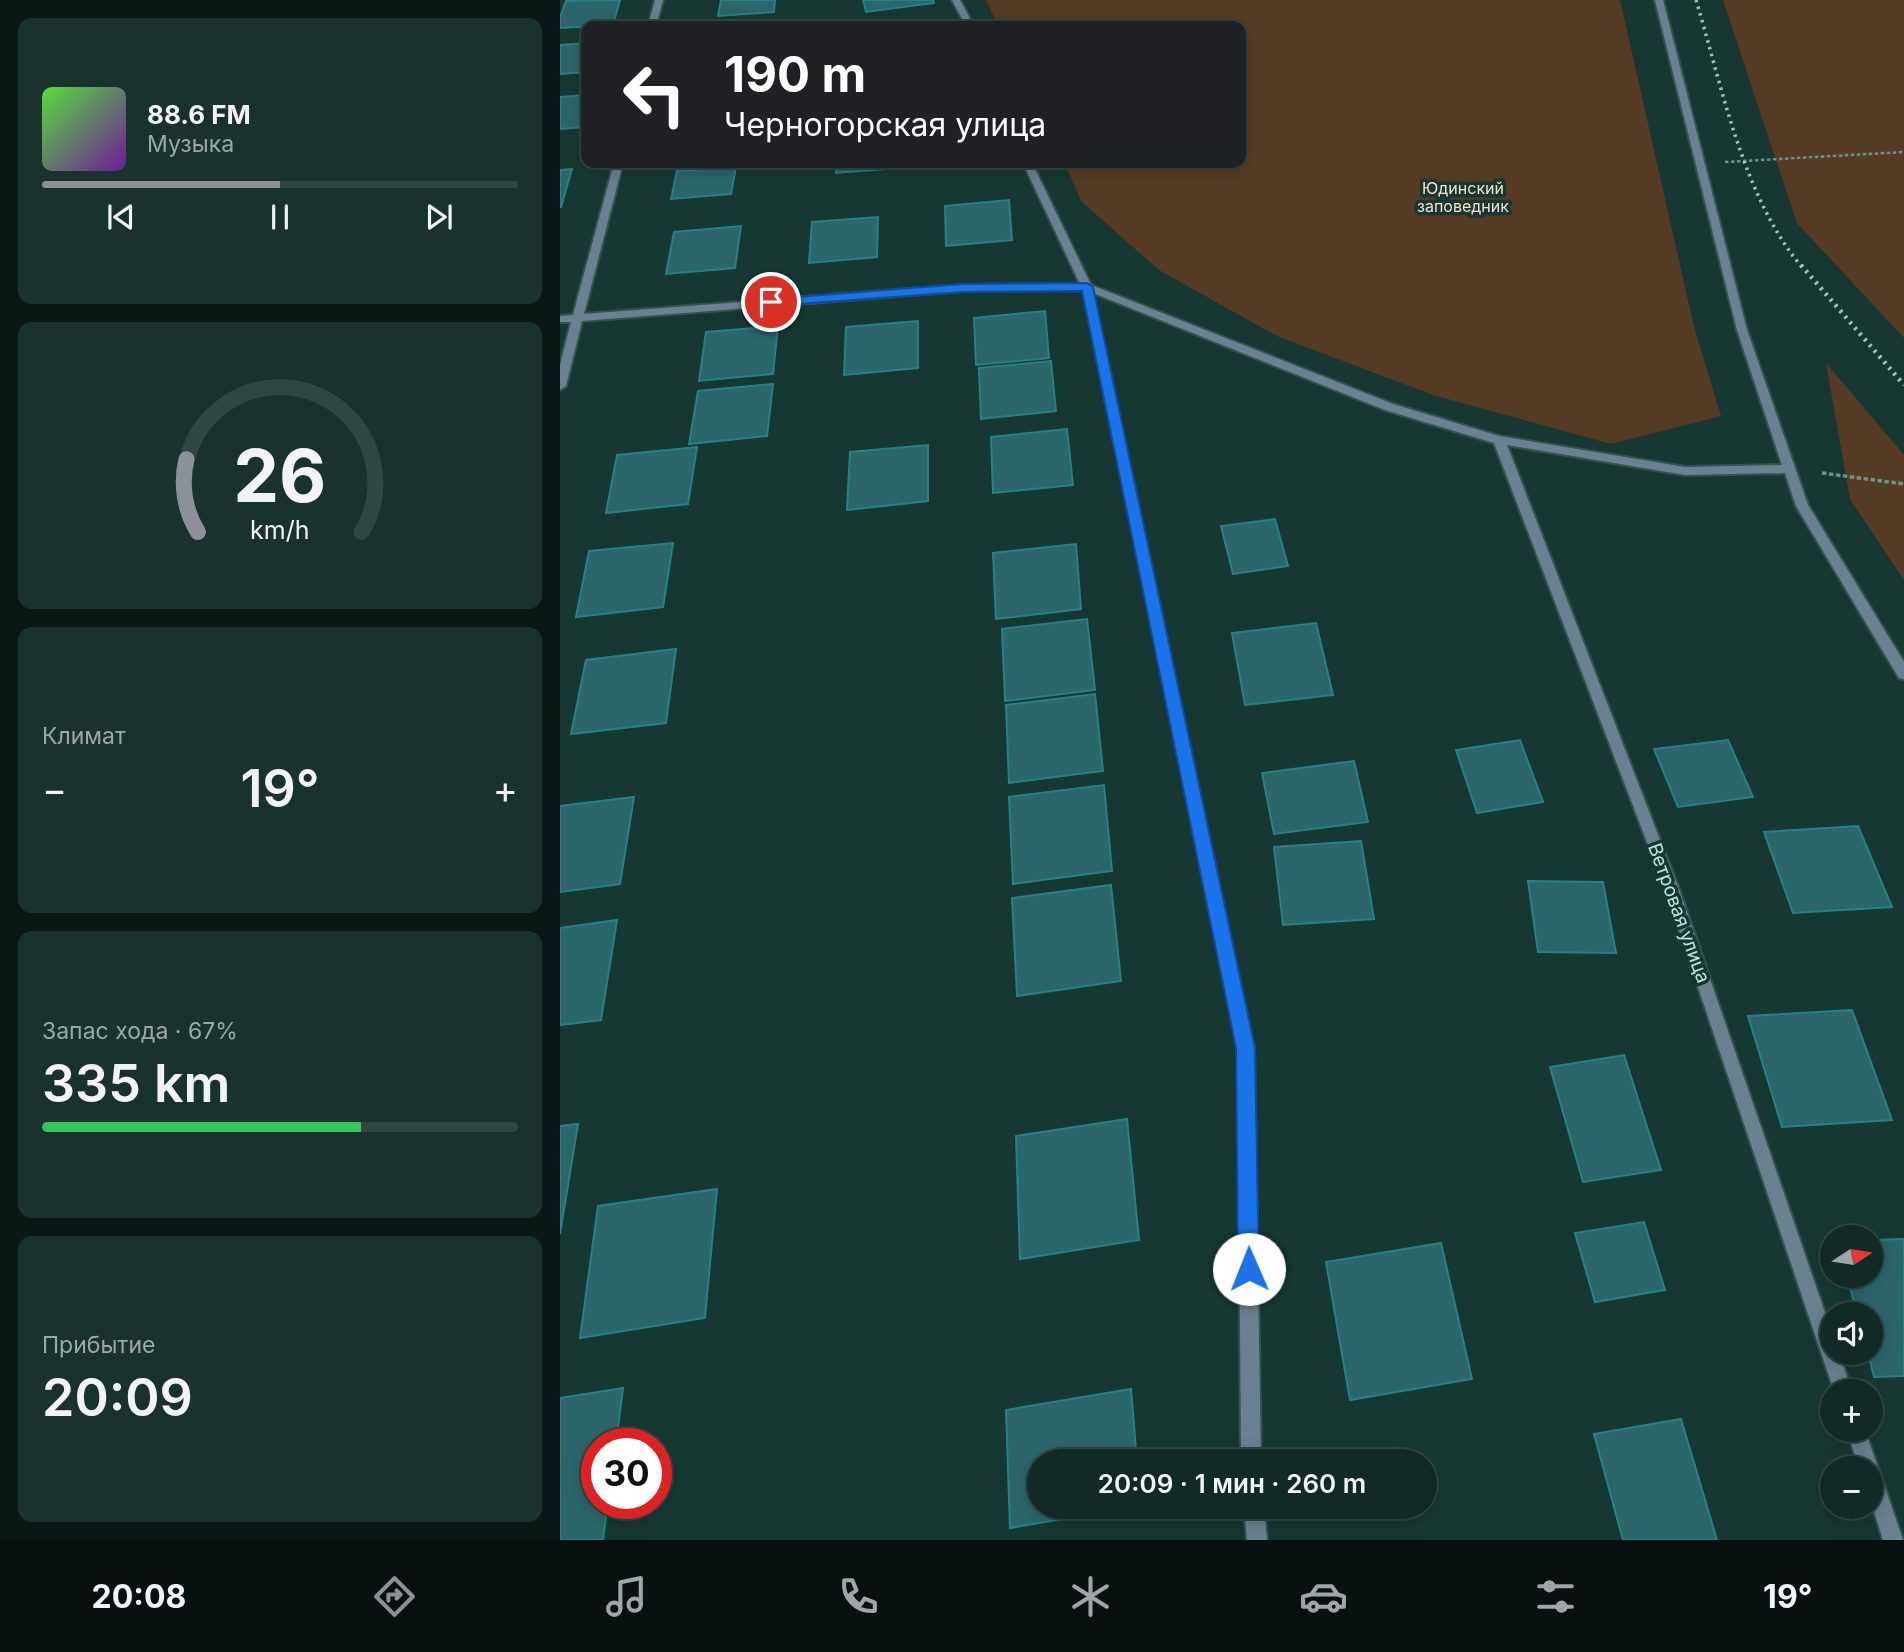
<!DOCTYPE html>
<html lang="ru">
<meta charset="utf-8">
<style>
:root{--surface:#112a26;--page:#1a322e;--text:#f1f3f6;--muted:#9ca7a7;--line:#304643;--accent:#8c9099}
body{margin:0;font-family:Inter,sans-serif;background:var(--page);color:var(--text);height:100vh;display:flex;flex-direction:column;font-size:26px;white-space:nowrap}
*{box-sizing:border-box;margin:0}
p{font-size:23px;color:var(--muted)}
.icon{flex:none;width:38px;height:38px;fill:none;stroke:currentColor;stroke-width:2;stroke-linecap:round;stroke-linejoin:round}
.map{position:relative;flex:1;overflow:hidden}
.details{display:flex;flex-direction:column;gap:18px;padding:18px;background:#091715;width:560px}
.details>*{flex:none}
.top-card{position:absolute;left:21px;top:21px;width:665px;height:147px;border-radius:14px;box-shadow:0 4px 18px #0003,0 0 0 2px var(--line);background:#202124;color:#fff;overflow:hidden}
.needle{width:46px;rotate:78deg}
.tools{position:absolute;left:1260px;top:1225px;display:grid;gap:14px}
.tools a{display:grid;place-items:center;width:63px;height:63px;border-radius:50%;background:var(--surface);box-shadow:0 4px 18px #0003,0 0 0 2px var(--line);font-size:35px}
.speed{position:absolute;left:21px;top:1428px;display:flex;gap:14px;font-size:35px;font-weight:700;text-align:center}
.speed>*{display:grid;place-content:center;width:91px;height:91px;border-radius:50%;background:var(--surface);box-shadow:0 4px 18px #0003,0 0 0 2px var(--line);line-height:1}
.speed .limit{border:10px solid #d22;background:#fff;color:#111}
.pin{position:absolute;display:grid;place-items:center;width:60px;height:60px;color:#fff;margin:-30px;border:4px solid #fff;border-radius:50%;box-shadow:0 2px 7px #0007}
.me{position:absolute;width:77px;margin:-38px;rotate:359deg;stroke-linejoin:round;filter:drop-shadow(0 0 5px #0008)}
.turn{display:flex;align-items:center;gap:24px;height:147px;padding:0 28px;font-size:32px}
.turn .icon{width:91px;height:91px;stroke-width:2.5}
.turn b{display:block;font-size:49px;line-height:60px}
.big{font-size:52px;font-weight:600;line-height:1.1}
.details .widget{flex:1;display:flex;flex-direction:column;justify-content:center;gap:10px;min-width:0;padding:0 24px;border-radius:14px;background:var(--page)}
.details .dial{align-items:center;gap:0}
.dial svg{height:182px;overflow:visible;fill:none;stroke:var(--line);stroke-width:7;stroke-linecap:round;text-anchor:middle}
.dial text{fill:var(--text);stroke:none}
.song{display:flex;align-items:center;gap:21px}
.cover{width:84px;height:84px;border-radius:10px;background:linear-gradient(135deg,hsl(110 70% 55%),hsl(280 70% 35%))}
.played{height:7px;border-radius:4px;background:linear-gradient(90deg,var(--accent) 50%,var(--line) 50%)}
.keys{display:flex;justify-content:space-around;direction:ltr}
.heat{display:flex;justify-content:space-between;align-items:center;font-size:38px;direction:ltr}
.charge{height:10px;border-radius:5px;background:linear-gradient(90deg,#34c759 67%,var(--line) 0)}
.trip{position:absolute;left:467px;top:1449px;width:410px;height:70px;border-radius:35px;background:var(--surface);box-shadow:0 4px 18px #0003,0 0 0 2px var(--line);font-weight:600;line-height:70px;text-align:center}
.menu{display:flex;height:112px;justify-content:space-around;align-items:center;background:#07110f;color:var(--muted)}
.menu .icon{width:49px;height:49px}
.menu .current{color:var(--accent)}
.menu b{font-size:32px;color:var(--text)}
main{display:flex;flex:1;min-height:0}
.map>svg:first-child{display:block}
</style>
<main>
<section class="details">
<div class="widget">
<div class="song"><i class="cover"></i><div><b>88.6 FM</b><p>Музыка</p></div></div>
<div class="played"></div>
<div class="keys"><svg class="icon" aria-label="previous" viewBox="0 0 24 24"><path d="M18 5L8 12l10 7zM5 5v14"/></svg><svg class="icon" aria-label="pause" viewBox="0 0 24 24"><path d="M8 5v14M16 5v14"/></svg><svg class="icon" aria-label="next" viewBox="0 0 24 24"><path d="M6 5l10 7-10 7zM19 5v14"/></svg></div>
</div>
<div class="widget dial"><svg viewBox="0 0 100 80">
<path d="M14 69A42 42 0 1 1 86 69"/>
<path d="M14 69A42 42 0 0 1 9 37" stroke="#8c9099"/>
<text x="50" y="56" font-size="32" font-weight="700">26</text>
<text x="50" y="72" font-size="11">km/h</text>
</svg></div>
<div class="widget"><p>Климат</p>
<div class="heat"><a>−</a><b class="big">19°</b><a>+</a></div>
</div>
<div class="widget"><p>Запас хода · 67%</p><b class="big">335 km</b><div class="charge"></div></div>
<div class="widget"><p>Прибытие</p><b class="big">20:09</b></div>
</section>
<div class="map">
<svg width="1344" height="1540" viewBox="0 0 1344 1540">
<rect width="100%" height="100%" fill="#173832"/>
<path fill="#563b24" d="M426,0H1060L1134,327L1161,416L1051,444L873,395L717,336L599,270L522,202L504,163H681V26H438Z
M1163,0H1344V338L1237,223Z
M1266,363L1344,455V580L1290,499Z"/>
<path fill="#2b666a" stroke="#278186" stroke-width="2" d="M60,0L53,25L0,28V17L6,1Z
M161,0H215L214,12L158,16Z
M303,0H373L374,3L306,12Z
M224,21V26H168V25Z
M26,43V72L0,74V45Z
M26,95V115L23,127L0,129V97Z
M276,163H339V168L276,173Z
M176,167L171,194L111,199L117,171Z
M12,169L1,207H0V170Z
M449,200L452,240L386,246L385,206Z
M318,217L317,257L249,263L252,222Z
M181,226L175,268L106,274L114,232Z
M485,311L489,358L416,365L414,318Z
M358,321V368L284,375L286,327Z
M218,326L213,374L139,381L146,332Z
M491,361L496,411L421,419L419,368Z
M213,384L207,436L129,444L138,391Z
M507,429L513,485L433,493L431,437Z
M368,445V501L287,510L290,452Z
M137,447L128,504L46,513L57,455Z
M715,519L728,566L673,574L661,526Z
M113,543L103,607L16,617L29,551Z
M516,544L521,609L436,619L433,553Z
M527,619L535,690L445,701L442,629Z
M756,623L773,695L685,705L672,633Z
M116,649L106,723L11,734L26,660Z
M535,694L543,771L449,783L446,705Z
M960,740L983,802L917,813L896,750Z
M1168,740L1193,797L1118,807L1094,749Z
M794,761L808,822L714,834L702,773Z
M544,785L552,871L453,884L449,797Z
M74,797L60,884L0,892V806Z
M1298,826L1332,907L1233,913L1204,832Z
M801,841L814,919L723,925L714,847Z
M968,881L1043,882L1056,953L978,952Z
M551,885L561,981L457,996L452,898Z
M57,920L41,1020L0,1025V928Z
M1292,1010L1332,1120L1222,1127L1188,1016Z
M1064,1055L1101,1170L1023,1182L990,1067Z
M567,1119L579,1240L460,1259L456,1136Z
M18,1124L0,1234V1126Z
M157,1189L145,1318L20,1338L38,1206Z
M1084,1222L1105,1290L1035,1302L1015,1233Z
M1344,1239V1376L1314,1377L1308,1353H1311V1314H1297L1287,1276H1311V1240Z
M881,1243L912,1379L790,1400L766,1262Z
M63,1388L56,1444H37V1503H48L43,1540H0V1398Z
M571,1389L577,1461H480V1507H572L450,1528L446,1410Z
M1121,1419L1157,1540H1063L1034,1434Z"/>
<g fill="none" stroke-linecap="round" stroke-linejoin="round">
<g stroke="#31544d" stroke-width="4">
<path id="minor" d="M95,0H103L96,26H88Z
M392,0H400L414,26H406Z
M1095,0H1103L1187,330L1248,505L1344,662V679L1339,678L1236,506L1225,473L1125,475L947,445L1119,889L1272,1333V1353H1279L1292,1391H1274L1105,889L934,443L825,410L533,293L694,1048L701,1461H681L678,1048L523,290L403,291L22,321L6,386L0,390V365L11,322H0V316L13,315L54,163H63L24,314L403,285L520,284L463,163H472L531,285L833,404L939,436L1125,467L1222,465L1177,330Z
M1287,1430H1305L1343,1540H1323L1311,1502V1468H1299Z
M684,1507H704L707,1540H687Z"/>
</g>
<path stroke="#6a938b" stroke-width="2.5" stroke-dasharray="3.5 2.5" stroke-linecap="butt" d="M1165,162L1344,152"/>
<path stroke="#6a938b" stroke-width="3.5" stroke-dasharray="4.5 2.5" stroke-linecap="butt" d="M1262,473L1344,484"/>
<use href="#minor" fill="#6a8191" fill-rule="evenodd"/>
<path stroke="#99c7bd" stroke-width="3.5" stroke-dasharray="2.5 4.5" stroke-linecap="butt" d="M1136,0C1162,86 1183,198 1242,267"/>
<path stroke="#99c7bd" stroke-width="4.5" stroke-dasharray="2.5 5" stroke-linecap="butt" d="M1241,265L1344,385"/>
</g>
<path fill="#1a73e8" stroke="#114b97" stroke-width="2" d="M527,283L533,287L695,1048L699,1269L696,1276L689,1279L681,1276L678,1269L676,1048L522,291L402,292L211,306L205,302L211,299L402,284Z"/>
<g text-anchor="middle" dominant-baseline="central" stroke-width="7" stroke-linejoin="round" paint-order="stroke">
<g font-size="16" fill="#fbdec7" stroke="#173832">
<text x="903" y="188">Юдинский<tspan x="903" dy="18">заповедник</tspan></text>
</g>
<g font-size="19" fill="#b7e7dd" stroke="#173832">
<text transform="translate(1119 913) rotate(70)">Ветровая улица</text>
</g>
</g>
</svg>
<div class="tools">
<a><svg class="needle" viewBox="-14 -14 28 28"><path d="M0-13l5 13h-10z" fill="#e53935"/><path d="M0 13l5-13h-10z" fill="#9ca7a7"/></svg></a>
<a><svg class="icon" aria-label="sound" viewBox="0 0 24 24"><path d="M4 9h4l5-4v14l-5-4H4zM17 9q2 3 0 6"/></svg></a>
<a>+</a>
<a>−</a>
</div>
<div class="speed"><div class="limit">30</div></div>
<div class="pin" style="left:211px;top:302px;background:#d93025"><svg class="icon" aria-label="arrive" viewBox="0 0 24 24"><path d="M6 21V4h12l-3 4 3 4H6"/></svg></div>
<svg class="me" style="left:689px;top:1269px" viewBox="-20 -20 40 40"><circle r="19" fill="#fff"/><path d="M0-13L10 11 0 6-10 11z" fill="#1a73e8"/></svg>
<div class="trip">20:09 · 1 мин · 260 m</div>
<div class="top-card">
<div class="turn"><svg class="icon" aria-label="left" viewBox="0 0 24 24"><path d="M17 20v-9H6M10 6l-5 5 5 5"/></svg><div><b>190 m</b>Черногорская улица</div></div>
</div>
</div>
</main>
<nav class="menu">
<b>20:08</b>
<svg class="icon current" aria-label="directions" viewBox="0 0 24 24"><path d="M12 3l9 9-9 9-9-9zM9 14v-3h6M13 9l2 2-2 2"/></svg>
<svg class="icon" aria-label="music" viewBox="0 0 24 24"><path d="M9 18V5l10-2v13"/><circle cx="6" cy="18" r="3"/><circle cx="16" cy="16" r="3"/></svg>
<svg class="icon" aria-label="phone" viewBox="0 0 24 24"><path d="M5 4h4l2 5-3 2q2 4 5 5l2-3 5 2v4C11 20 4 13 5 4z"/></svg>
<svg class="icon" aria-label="climate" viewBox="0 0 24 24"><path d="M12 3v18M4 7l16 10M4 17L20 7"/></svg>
<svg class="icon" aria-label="car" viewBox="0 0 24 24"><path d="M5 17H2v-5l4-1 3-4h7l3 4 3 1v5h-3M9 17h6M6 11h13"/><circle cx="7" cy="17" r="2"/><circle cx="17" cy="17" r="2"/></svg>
<svg class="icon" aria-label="filters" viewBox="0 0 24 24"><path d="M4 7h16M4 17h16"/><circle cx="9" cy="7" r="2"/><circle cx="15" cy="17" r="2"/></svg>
<b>19°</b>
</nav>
